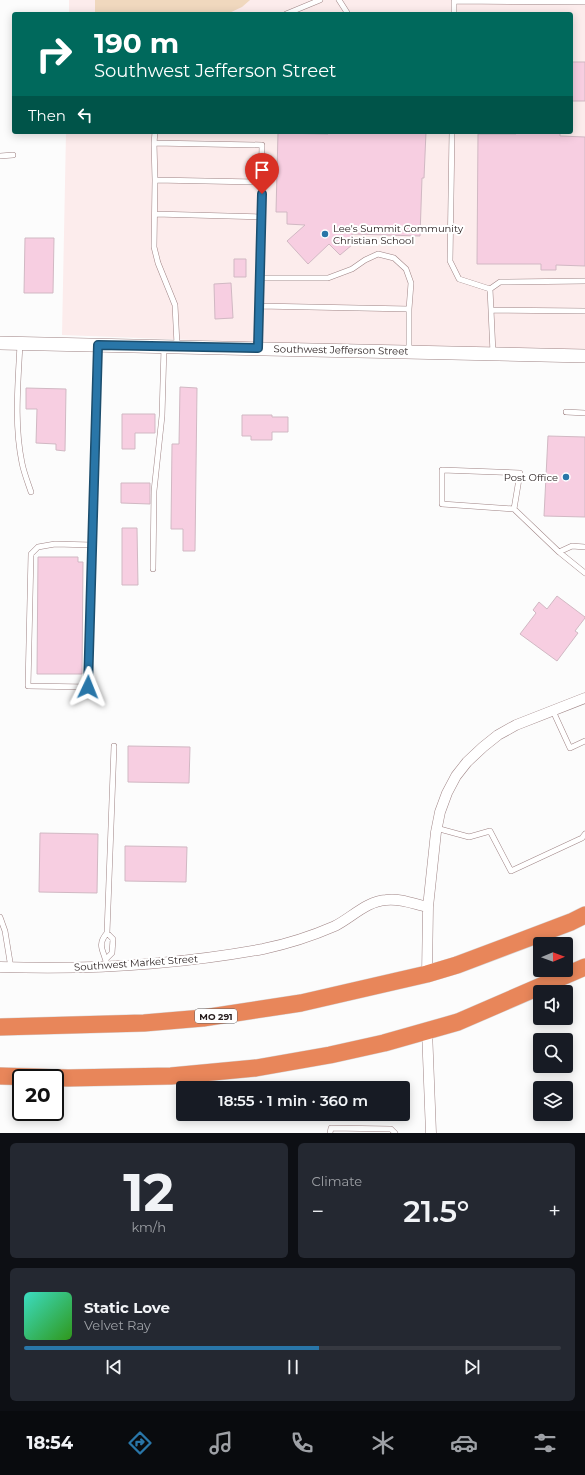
<!DOCTYPE html>
<meta charset="utf-8">
<style>
:root{--surface:#171b24;--page:#242831;--text:#f1f3f6;--muted:#9ea1a6;--line:#363941;--accent:#2976a8}
body{margin:0;font-family:Montserrat,sans-serif;background:var(--page);color:var(--text);height:100vh;display:flex;flex-direction:column;font-size:15px;white-space:nowrap}
*{box-sizing:border-box;margin:0}
p{font-size:13px;color:var(--muted)}
.icon{flex:none;width:22px;height:22px;fill:none;stroke:currentColor;stroke-width:2;stroke-linecap:round;stroke-linejoin:round}
.map{position:relative;height:1133px;overflow:hidden}
.sheet{display:flex;flex-direction:column;gap:10px;padding:10px;background:#0d0f14;flex:1}
.sheet>*{flex:none}
.top-card{position:absolute;left:12px;top:12px;width:561px;height:122px;border-radius:4px;box-shadow:0 2px 10px #0003;background:#00695c;color:#fff;overflow:hidden}
.needle{width:26px;rotate:89deg}
.fabs{position:absolute;left:533px;top:937px;display:grid;gap:8px}
.fabs a{display:grid;place-items:center;width:40px;height:40px;border-radius:4px;background:var(--surface);box-shadow:0 2px 10px #0003;font-size:20px}
.speed{position:absolute;left:12px;top:1069px;display:flex;gap:8px;font-size:20px;font-weight:700;text-align:center}
.speed>*{display:grid;place-content:center;width:52px;height:52px;border-radius:50%;background:var(--surface);box-shadow:0 2px 10px #0003;line-height:1}
.speed .limit{border:2px solid #111;border-radius:6px;background:#fff;color:#111}
.pin{position:absolute;display:grid;place-items:center;width:34px;height:34px;color:#fff;margin:-41px -17px;border-radius:50% 50% 50% 0;rotate:-45deg;box-shadow:0 0 4px #0007}
.pin .icon{rotate:45deg}
.me{position:absolute;width:44px;margin:-22px;rotate:2deg;stroke-linejoin:round;filter:drop-shadow(0 0 3px #0008)}
.turn{display:flex;align-items:center;gap:14px;height:84px;padding:0 16px;font-size:18px}
.turn .icon{width:52px;height:52px;stroke-width:2.5}
.turn b{display:block;font-size:28px;line-height:34px}
.then{display:flex;align-items:center;height:38px;padding:0 16px;background:#0003;gap:8px;font-size:15px}
.big{font-size:30px;font-weight:600;line-height:1.1}
.sheet .card{flex:1;display:flex;flex-direction:column;justify-content:center;gap:6px;min-width:0;padding:0 14px;border-radius:6px;background:var(--page)}
.sheet .dial{align-items:center;gap:0}
.dial b{font-size:52px;line-height:1}
.song{display:flex;align-items:center;gap:12px}
.cover{width:48px;height:48px;border-radius:6px;background:linear-gradient(135deg,hsl(170 70% 55%),hsl(110 70% 35%))}
.played{height:4px;border-radius:2px;background:linear-gradient(90deg,var(--accent) 55%,var(--line) 55%)}
.keys{display:flex;justify-content:space-around;direction:ltr}
.heat{display:flex;justify-content:space-between;align-items:center;font-size:22px;direction:ltr}
.sheet .tiles{flex:1;display:grid;gap:10px;grid-template-columns:1fr 1fr}
.card:last-child{grid-column:span 2}
.trip{position:absolute;left:176px;top:1081px;width:234px;height:40px;border-radius:4px;background:var(--surface);box-shadow:0 2px 10px #0003;font-weight:600;line-height:40px;text-align:center}
.tab-bar{display:flex;height:64px;justify-content:space-around;align-items:center;background:#090b0e;color:var(--muted)}
.tab-bar .icon{width:28px;height:28px}
.tab-bar .on{color:var(--accent)}
.tab-bar b{font-size:18px;color:var(--text)}
.map>svg:first-child{display:block}
</style>
<div class="map">
<svg width="585" height="1133" viewBox="0 0 585 1133">
<rect width="100%" height="100%" fill="#fcfcfc"/>
<path fill="#fcecec" d="M69,0H585V355L62,335L66,132H571V14H69Z"/>
<path fill="#f0d8be" d="M95,0H250L242,7L227,14H95Z"/>
<path fill="#f7cee1" stroke="#d1b8c3" d="M571,62H585V101H571Z
M328,132H426L424,178H422L420,236L352,234V245L340,255L329,244L308,264L287,241L305,225L287,224V212H276L278,133L328,134Z
M516,132H560V136L585,137V266L556,265V270H541V264H477L478,134H516Z
M25,238H54L53,293H24Z
M234,259H246V277H234Z
M231,283L233,318L215,319L214,284Z
M180,387L197,388L195,551H183V529H171L172,444H179Z
M26,388L66,389L65,451L56,450V444L36,443L37,409H26Z
M122,414H155V433H135V449H122Z
M242,415H272V417H288V432H272V440H251V436H242Z
M548,436L585,437V517L544,516Z
M121,483H150V504L121,503Z
M122,528H137L138,585H122Z
M38,557H78V562H83L82,674H37Z
M557,596L585,617V618L575,631L578,633L557,661L520,634L536,613L533,610L539,602L547,609Z
M128,746L190,747L189,783L128,782Z
M40,833L98,834L97,893L39,892Z
M125,846L187,847L186,882L125,881Z"/>
<g fill="none" stroke-linecap="round" stroke-linejoin="round">
<g stroke="#9f8485" stroke-width="6">
<path id="service" d="M339,0L348,14
M286,14L320,0
M454,14V1L585,2
M452,132L450,261L459,279L490,289
M154,143L155,132
M0,156L13,155
M155,180L154,143L262,145L258,348
M155,214L261,217
M259,278H328L352,269L365,260L378,254L394,258L406,269L411,283L409,309V351
M490,289L500,282L585,281
M490,289L491,310
M259,306L409,309
M20,344C18,384 14,424 22,463C24,473 28,483 31,492
M177,345L175,305L158,263L154,247L155,180L262,182
M493,353L491,310L585,311
M566,412L585,413
M514,509L520,473L442,470V504L514,509L559,552L585,573
M92,545L55,544L38,547L31,554L28,686L88,687C92,573 94,460 98,346
M559,552L572,546L585,547
M153,569L154,491L162,416L164,347
M553,711L570,748L585,741
M436,828L469,837L490,831L511,871L582,838L585,834
M0,917L5,931L11,968
M107,933L114,746
M106,959L112,953L113,939L107,933C95,947 106,952 107,967
M330,1133L331,1128L391,1129L395,1133"/>
</g>
<g stroke="#9f8485" stroke-width="11">
<path id="minor" d="M0,967C88,970 176,965 263,949C287,944 312,936 335,926C351,918 367,901 386,900C400,898 414,904 428,907
M427,974L428,907L436,832L440,812L447,793L456,776L467,762L483,747L498,735L516,725L585,698
M427,1030L431,1133"/>
</g>
<g stroke="#9f8485" stroke-width="14">
<path id="tertiary" d="M0,343L585,356"/>
</g>
<g stroke="#d8d6d6" stroke-width="18">
<path id="trunk" d="M0,1027L144,1023L203,1018L301,1003L427,974L457,965L571,922L585,915
M0,1076L68,1078L171,1076L256,1068L330,1055L384,1043L458,1022L585,967"/>
</g>
<use href="#service" stroke="#fff" stroke-width="5"/>
<use href="#minor" stroke="#fff" stroke-width="10"/>
<use href="#tertiary" stroke="#fff" stroke-width="13"/>
<use href="#trunk" stroke="#e8865a" stroke-width="17"/>
</g>
<g fill="none" stroke-linecap="round" stroke-linejoin="round">
<g stroke="#1b4d6d" stroke-width="10">
<path id="route" d="M88,687L98,345L258,348L262,194"/>
</g>
<use href="#route" stroke="#2976a8" stroke-width="7"/>
</g>
<g fill="#2976a8" stroke="#fff" stroke-width="1.5">
<circle cx="325" cy="234" r="4"/>
<circle cx="566" cy="477" r="4"/>
</g>
<g text-anchor="middle" dominant-baseline="central" stroke-width="4" stroke-linejoin="round" paint-order="stroke">
<rect fill="#fff" stroke="#676060" stroke-width="1" x="195" y="1009" width="42" height="14" rx="3"/>
<g font-size="9" font-weight="bold" fill="#261c1c">
<text x="216" y="1016">MO 291</text>
</g>
<g font-size="10" fill="#261c1c" stroke="#fff" text-anchor="start">
<text x="333" y="228">Lee's Summit Community<tspan x="333" dy="12">Christian School</tspan></text>
<text x="558" y="477" text-anchor="end">Post Office</text>
</g>
<g font-size="10" fill="#261c1c" stroke="#fff">
<text transform="translate(341 350) rotate(1)">Southwest Jefferson Street</text>
<text transform="translate(136 963) rotate(-4)">Southwest Market Street</text>
</g>
</g>
</svg>
<div class="fabs">
<a><svg class="needle" viewBox="-14 -14 28 28"><path d="M0-13l5 13h-10z" fill="#e53935"/><path d="M0 13l5-13h-10z" fill="#9ea1a6"/></svg></a>
<a><svg class="icon" aria-label="sound" viewBox="0 0 24 24"><path d="M4 9h4l5-4v14l-5-4H4zM17 9q2 3 0 6"/></svg></a>
<a><svg class="icon" aria-label="search" viewBox="0 0 24 24"><circle cx="10" cy="10" r="6"/><path d="M15 15l6 6"/></svg></a>
<a><svg class="icon" aria-label="layers" viewBox="0 0 24 24"><path d="M12 4l9 5-9 5-9-5zM3 14l9 5 9-5"/></svg></a>
</div>
<div class="speed"><div class="limit">20</div></div>
<div class="pin" style="left:262px;top:194px;background:#d93025"><svg class="icon" aria-label="arrive" viewBox="0 0 24 24"><path d="M6 21V4h12l-3 4 3 4H6"/></svg></div>
<svg class="me" style="left:88px;top:687px" viewBox="-20 -20 40 40"><path d="M0-17L14 15 0 8-14 15z" fill="#2976a8" stroke="#fff" stroke-width="4"/></svg>
<div class="trip">18:55 · 1 min · 360 m</div>
<div class="top-card">
<div class="turn"><svg class="icon" aria-label="right" viewBox="0 0 24 24"><path d="M7 20v-9h11M14 6l5 5-5 5"/></svg><div><b>190 m</b>Southwest Jefferson Street</div></div>
<div class="then">Then<svg class="icon" aria-label="left" viewBox="0 0 24 24"><path d="M17 20v-9H6M10 6l-5 5 5 5"/></svg></div>
</div>
</div>
<section class="sheet">
<div class="tiles">
<div class="card dial"><b>12</b><p>km/h</p></div>
<div class="card"><p>Climate</p>
<div class="heat"><a>−</a><b class="big">21.5°</b><a>+</a></div>
</div>
<div class="card">
<div class="song"><i class="cover"></i><div><b>Static Love</b><p>Velvet Ray</p></div></div>
<div class="played"></div>
<div class="keys"><svg class="icon" aria-label="previous" viewBox="0 0 24 24"><path d="M18 5L8 12l10 7zM5 5v14"/></svg><svg class="icon" aria-label="pause" viewBox="0 0 24 24"><path d="M8 5v14M16 5v14"/></svg><svg class="icon" aria-label="next" viewBox="0 0 24 24"><path d="M6 5l10 7-10 7zM19 5v14"/></svg></div>
</div>
</div>
</section>
<nav class="tab-bar">
<b>18:54</b>
<svg class="icon on" aria-label="directions" viewBox="0 0 24 24"><path d="M12 3l9 9-9 9-9-9zM9 14v-3h6M13 9l2 2-2 2"/></svg>
<svg class="icon" aria-label="music" viewBox="0 0 24 24"><path d="M9 18V5l10-2v13"/><circle cx="6" cy="18" r="3"/><circle cx="16" cy="16" r="3"/></svg>
<svg class="icon" aria-label="phone" viewBox="0 0 24 24"><path d="M5 4h4l2 5-3 2q2 4 5 5l2-3 5 2v4C11 20 4 13 5 4z"/></svg>
<svg class="icon" aria-label="climate" viewBox="0 0 24 24"><path d="M12 3v18M4 7l16 10M4 17L20 7"/></svg>
<svg class="icon" aria-label="car" viewBox="0 0 24 24"><path d="M5 17H2v-5l4-1 3-4h7l3 4 3 1v5h-3M9 17h6M6 11h13"/><circle cx="7" cy="17" r="2"/><circle cx="17" cy="17" r="2"/></svg>
<svg class="icon" aria-label="filters" viewBox="0 0 24 24"><path d="M4 7h16M4 17h16"/><circle cx="9" cy="7" r="2"/><circle cx="15" cy="17" r="2"/></svg>
</nav>
